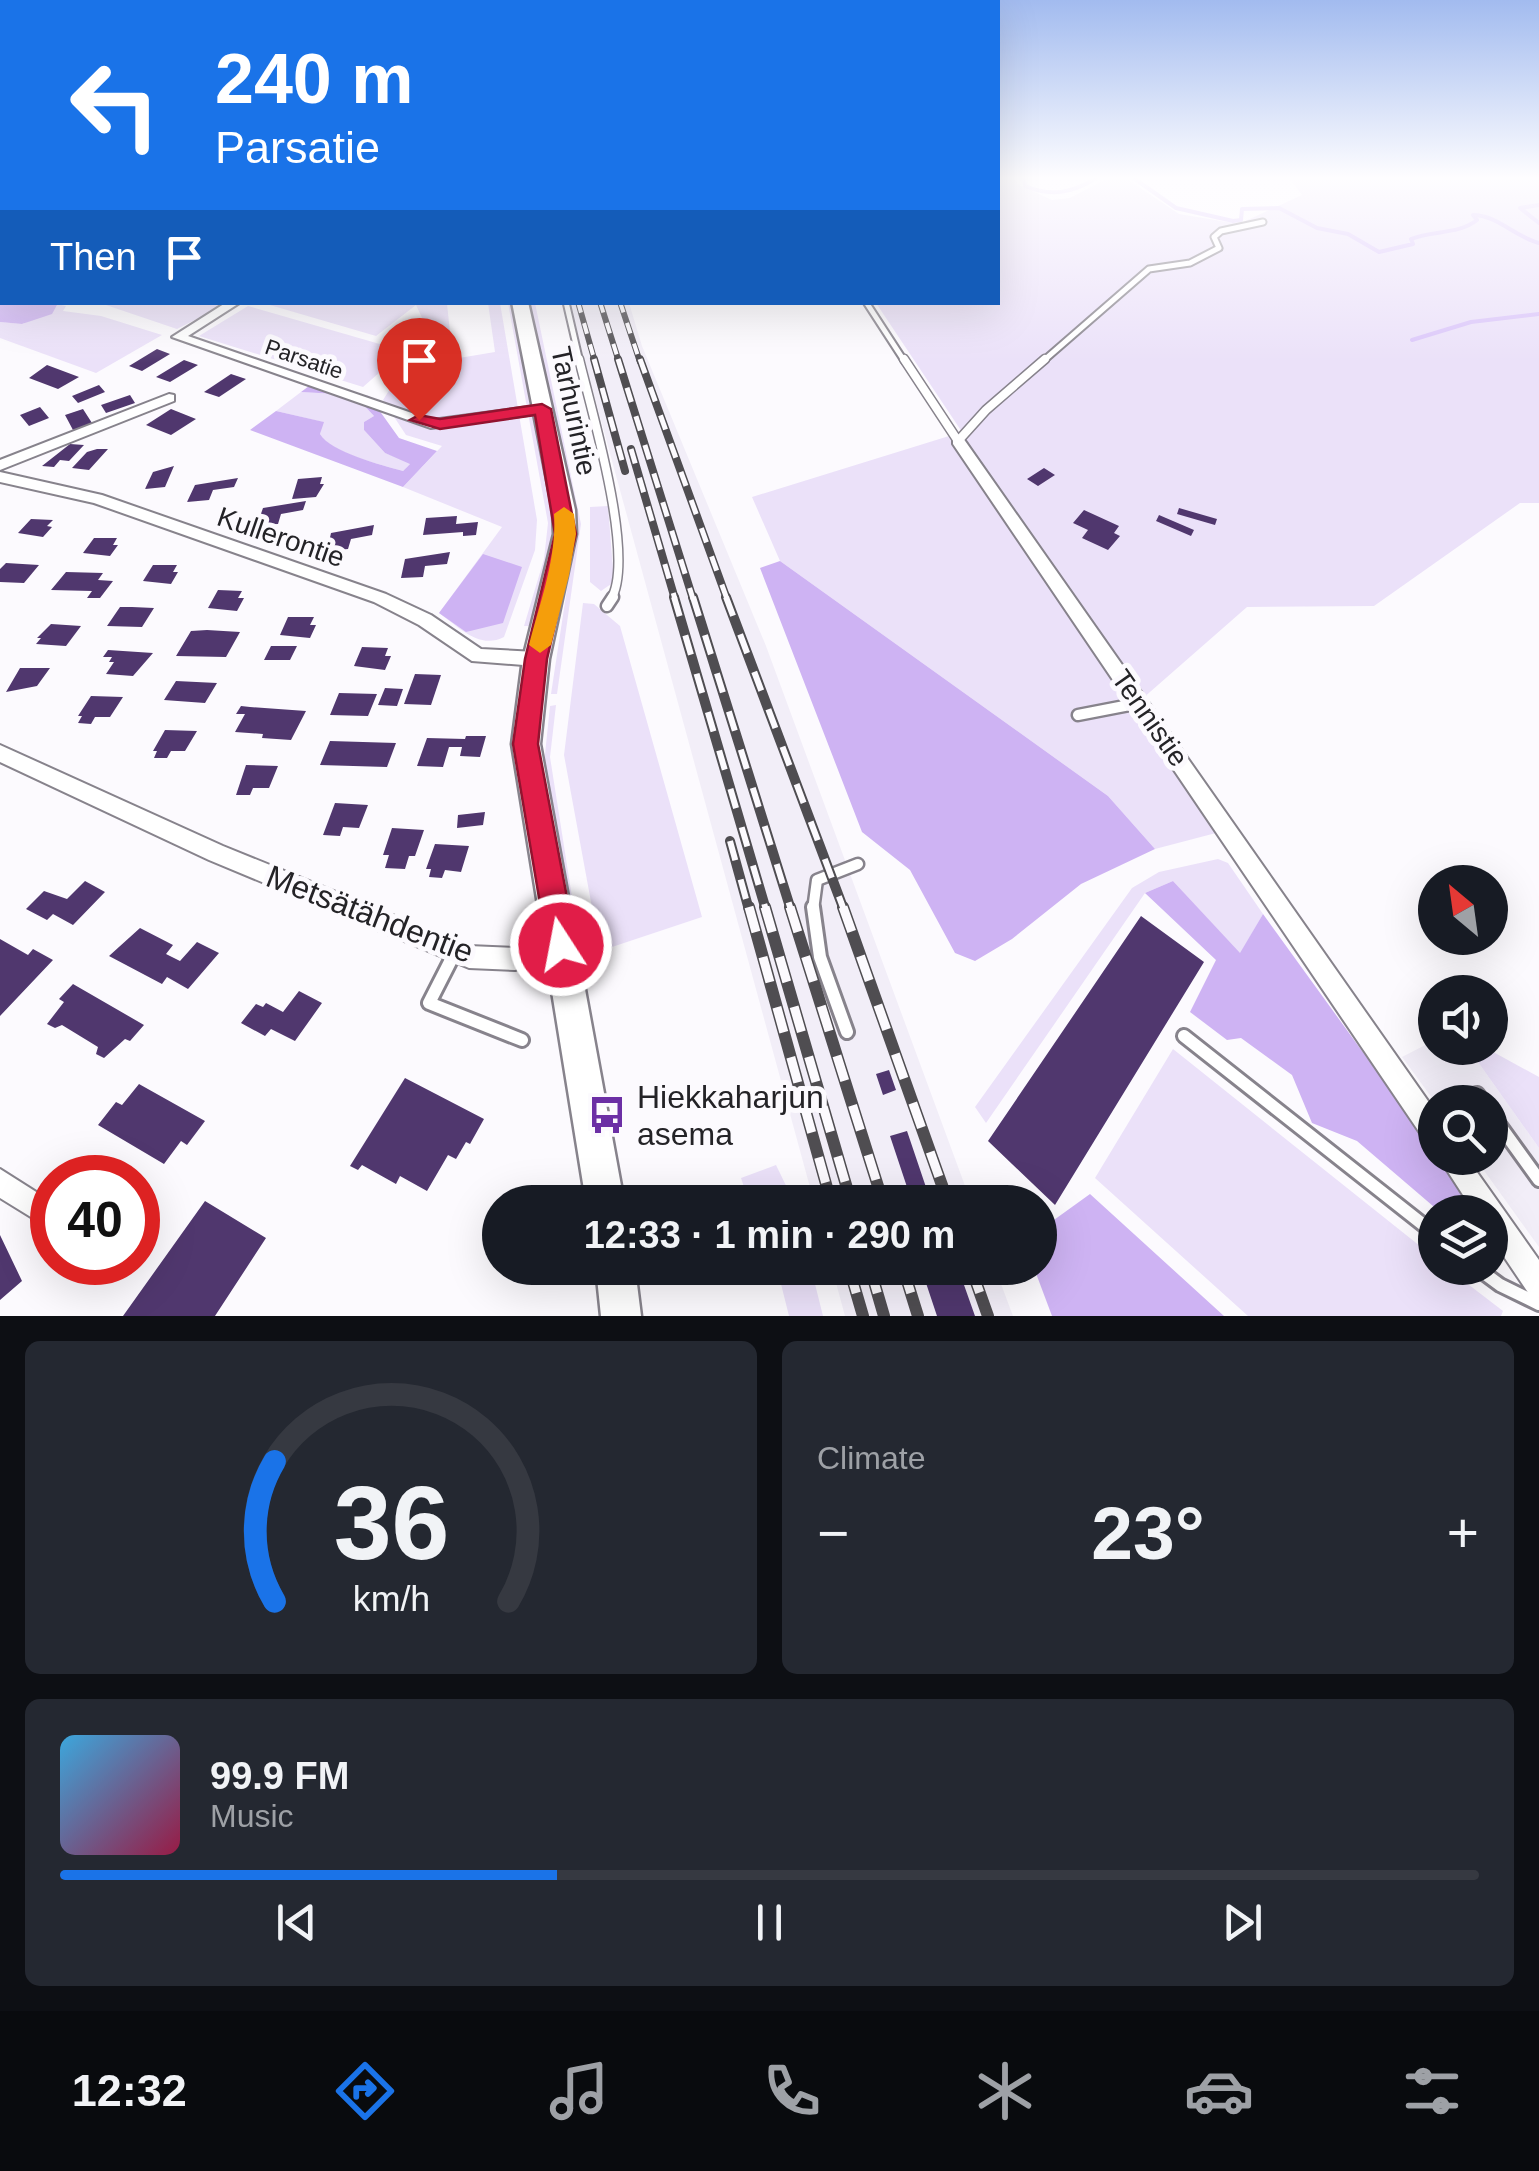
<!DOCTYPE html>
<meta charset="utf-8">
<style>
:root{--surface:#171b24;--page:#242831;--text:#f1f3f6;--muted:#9ea1a6;--line:#363941;--accent:#1a73e8}
body{margin:0;font-family:Helvetica,sans-serif;background:var(--page);color:var(--text);height:100vh;display:flex;flex-direction:column;font-size:38px;white-space:nowrap}
*{box-sizing:border-box;margin:0}
p{font-size:32px;color:var(--muted)}
.icon{flex:none;width:55px;height:55px;fill:none;stroke:currentColor;stroke-width:2;stroke-linecap:round;stroke-linejoin:round}
.map{position:relative;height:1316px;overflow:hidden}
.side{display:flex;flex-direction:column;gap:25px;padding:25px;background:#0d0f14;flex:1}
.side>*{flex:none}
.top-card{position:absolute;left:0px;top:0px;width:1000px;height:305px;box-shadow:0 10px 40px #0002;background:#1a73e8;color:#fff;overflow:hidden}
.needle{width:65px;rotate:331deg}
.controls{position:absolute;left:1418px;top:865px;display:grid;gap:20px}
.controls a{display:grid;place-items:center;width:90px;height:90px;border-radius:50%;background:var(--surface);box-shadow:0 10px 40px #0002;font-size:50px}
.speed{position:absolute;left:30px;top:1155px;display:flex;gap:20px;font-size:50px;font-weight:700;text-align:center}
.speed>*{display:grid;place-content:center;width:130px;height:130px;border-radius:50%;background:var(--surface);box-shadow:0 10px 40px #0002;line-height:1}
.speed .limit{border:15px solid #d22;background:#fff;color:#111}
.pin{position:absolute;display:grid;place-items:center;width:85px;height:85px;color:#fff;margin:-102px -42px;border-radius:50% 50% 50% 0;rotate:-45deg;box-shadow:0 0 10px #0007}
.pin .icon{rotate:45deg}
.me{position:absolute;width:110px;margin:-55px;rotate:349deg;stroke-linejoin:round;filter:drop-shadow(0 0 8px #0008)}
.turn{display:flex;align-items:center;gap:35px;height:210px;padding:0 50px;font-size:45px}
.turn .icon{width:130px;height:130px;stroke-width:2.5}
.turn b{display:block;font-size:70px;line-height:85px}
.then{display:flex;align-items:center;height:95px;padding:0 50px;background:#0003;gap:20px;font-size:38px}
.big{font-size:75px;font-weight:700;line-height:1.1}
.side .widget{flex:1;display:flex;flex-direction:column;justify-content:center;gap:15px;min-width:0;padding:0 35px;border-radius:15px;background:var(--page)}
.side .dial{align-items:center;gap:0}
.dial svg{height:260px;overflow:visible;fill:none;stroke:var(--line);stroke-width:7;stroke-linecap:round;text-anchor:middle}
.dial text{fill:var(--text);stroke:none}
.song{display:flex;align-items:center;gap:30px}
.cover{width:120px;height:120px;border-radius:15px;background:linear-gradient(135deg,hsl(200 70% 55%),hsl(340 70% 35%))}
.played{height:10px;border-radius:5px;background:linear-gradient(90deg,var(--accent) 35%,var(--line) 35%)}
.keys{display:flex;justify-content:space-around;direction:ltr}
.heat{display:flex;justify-content:space-between;align-items:center;font-size:55px;direction:ltr}
.side .tiles{flex:1;display:grid;gap:25px;grid-template-columns:1fr 1fr}
.widget:last-child{grid-column:span 2}
.trip{position:absolute;left:482px;top:1185px;width:575px;height:100px;border-radius:50px;background:var(--surface);box-shadow:0 10px 40px #0002;font-weight:700;line-height:100px;text-align:center}
.menu{display:flex;height:160px;justify-content:space-around;align-items:center;background:#090b0e;color:var(--muted)}
.menu .icon{width:70px;height:70px}
.menu .on{color:var(--accent)}
.menu b{font-size:45px;color:var(--text)}
.map>svg:first-child{display:block}
</style>
<div class="map">
<svg width="1539" height="1316" viewBox="0 0 1539 1316">
<rect width="100%" height="100%" fill="#fcfafe"/>
<path fill="#f2eef8" d="M569,303H629L642,346L766,646L971,1202H814Z
M1435,1040V1048H1468L1539,1148V1247L1475,1158H1490V1102H1435L1402,1057Z
M832,1268H995L1013,1316H845Z"/>
<path fill="#ebe1f9" d="M998,179H1016L1017,184L1052,200L1070,198L1106,179H1127L1179,214L1239,224L1302,195L1290,179H1539V503H1520L1374,606L1247,607L1134,706L1216,833L1155,849L1108,796L780,561L752,497L962,432L876,303L998,302Z
M53,303L66,306L63,311L101,316L162,335L96,373L0,338V322L23,324L57,306Z
M100,303L101,302L228,303L177,329Z
M263,303H454L447,304L453,359L495,352L488,303H500L537,520L535,550L504,637C479,650 459,627 439,613L502,527L403,487L442,446L406,435L383,400L402,370L417,329L424,322L416,305L376,336Z
M508,303H514L555,515L554,545L532,626H524L544,559L548,523Z
M529,303H535L581,524L557,694H551L574,543L573,510Z
M248,306L404,351L363,387L199,336Z
M301,392L354,395L374,416L364,422V430L385,453L411,463L403,471C382,465 330,453 320,434L323,422L276,411Z
M608,506L614,582L601,591L590,582V507Z
M583,603L594,604L620,626L702,917L600,951L564,755Z
M556,705L550,757L580,948L575,950L544,764L550,706Z
M1218,859L1228,863L1263,914L1240,954L1173,881L1145,893L986,1123L975,1107L1132,888L1159,872Z
M1468,1048H1486L1539,1077V1148Z
M1173,1049L1435,1258V1268H1447L1503,1311L1501,1316H1248L1095,1178Z
M776,1165L794,1202H749L741,1178Z
M777,1268H811L823,1316H789Z"/>
<path fill="#ceb3f3" d="M7,303H53L57,305L52,314L22,324L0,322V305Z
M309,386L369,396L399,438L437,451L403,487L250,430L276,411L324,422L320,434C330,452 382,465 403,471L410,464L385,453L364,430V422L374,416L354,395L301,392Z
M483,554L522,567L503,623L466,632L439,613Z
M780,561L1108,796L1155,849L1081,884L1012,939L975,961L955,953L910,870L862,832L760,568Z
M1173,881L1240,953L1263,914L1435,1152V1158H1439L1479,1212H1440L1357,1141L1312,1123L1292,1075L1241,1038L1227,1040L1190,1012L1216,960L1145,893Z
M1090,1194L1224,1316H1052L1034,1268H1040V1230Z"/>
<g fill="none" stroke-linecap="round" stroke-linejoin="round">
<path stroke="#dac5f9" stroke-width="4" d="M1024,179L1025,186C1051,197 1071,193 1095,179
M1135,179L1176,208L1233,221L1241,220L1242,209L1279,208L1317,228L1348,234L1379,252L1413,244L1411,239C1433,230 1458,235 1477,220L1473,215C1497,215 1515,237 1539,243
M1539,205L1520,208L1539,223
M1412,340L1471,322L1539,314"/>
</g>
<path fill="#50376e" d="M157,349L170,354L142,371L129,366Z
M184,360L198,365L170,382L156,377Z
M47,365L79,377L58,389L29,378Z
M231,374L246,379L219,397L204,392Z
M99,385L105,392L78,403L72,396Z
M130,395L135,403L106,413L101,405Z
M40,407L49,418L29,426L20,415Z
M83,409L92,423L73,430L65,415Z
M171,409L196,419L171,435L146,425Z
M70,444L84,445L69,461L60,460L54,467L42,466Z
M97,449H108L89,470L72,468L87,452Z
M174,466L165,487L145,489L153,472Z
M1044,468L1055,475L1038,486L1027,479Z
M322,477L320,484H324L316,497L292,499L298,479Z
M238,478L234,487L213,490L209,500L187,502L195,485Z
M306,501L303,510L281,514L278,524L257,525L263,508Z
M1179,508L1217,519L1215,525L1177,514Z
M1084,510L1119,526L1114,533L1120,536L1108,550L1082,538L1088,530L1073,523Z
M1159,515L1194,530L1191,536L1156,521Z
M457,516L456,524L478,522L476,535L463,536V532L423,535L426,518Z
M31,519L53,520L47,526L52,527L43,537L18,533Z
M374,525L372,535L351,539L348,549L327,551L331,533Z
M94,538H117L113,545H118L110,556L83,553Z
M450,552L447,564L425,566L423,577L401,578L405,559Z
M6,563L39,565L24,583L0,582V569Z
M153,565H177L173,572H178L171,584L143,581Z
M66,572L103,573L98,580L113,581L100,598H87L92,591L51,590Z
M218,590L242,591L238,598H244L237,611L208,608Z
M120,607H132L154,608L142,627L107,626Z
M288,617H314L310,625H316L310,638L280,635Z
M51,624L81,626L66,646L36,644L41,638H37Z
M207,630L240,632L226,657L176,656L191,631Z
M271,646H297L290,660H264Z
M362,647L388,648L385,656H391L385,670L354,666Z
M108,650L153,653L133,676L106,674L114,662H109L112,657H103Z
M20,668H50L37,686L6,692Z
M415,674L441,675L431,705L404,704Z
M176,681L217,683L205,703L164,700Z
M385,688L403,689L397,706L378,705Z
M339,693L377,694L368,716L330,715Z
M91,696L123,697L110,717H95L91,724L78,723L82,716H78Z
M241,706L250,707L306,711L291,740L262,738L263,734L235,732L245,714H236Z
M165,730L197,731L185,751H171L167,758H154L157,751H153Z
M466,736H486L480,757L460,756L462,747H449L443,767L417,766L427,738L465,739Z
M330,741L396,743L387,767L320,765Z
M246,765L278,766L269,788H253L250,795H236Z
M335,803L368,805L359,828L343,827L340,836L323,835Z
M485,812L483,825L457,828L458,815Z
M392,828L424,830L415,856H409L405,869L385,868L389,855H383Z
M435,844L469,846L461,872L445,870L442,878L429,877L431,869H426Z
M85,881L105,892L73,925L53,914L47,920L26,909L44,891L67,899Z
M1141,916L1204,962L1055,1205L988,1141Z
M140,928L173,945L166,954L180,961L197,942L219,953L188,989L167,977L162,984L109,956Z
M0,939L28,955L33,949L53,960L0,1016Z
M73,984L144,1025L130,1041L125,1039L104,1058L96,1054L98,1047L62,1025L55,1028L47,1024L64,1002L59,999Z
M299,991L322,1003L295,1041L271,1029L265,1036L241,1023L256,1004L263,1007L266,1003L283,1012Z
M889,1070L896,1090L883,1095L876,1074Z
M405,1078L484,1119L470,1144L466,1142L456,1159L448,1155L427,1191L400,1176L396,1184L362,1165L358,1170L350,1166Z
M139,1084L205,1121L187,1145L181,1141L164,1164L98,1125L116,1102L122,1105Z
M907,1131L931,1202H912L890,1136Z
M205,1201L266,1238L215,1316H123Z
M0,1235L22,1281L0,1300Z
M921,1268H958L975,1316H937Z"/>
<g fill="none" stroke-linecap="round" stroke-linejoin="round">
<g stroke="#87838c" stroke-width="9">
<path id="lane-far3" d="M566,302L580,362
M866,302L905,362
M1042,362L1149,269L1190,263L1219,248L1214,237L1221,231L1263,222"/>
</g>
<g stroke="#87838c" stroke-width="11">
<path id="lane-far2" d="M579,359C591,409 636,558 611,599
M904,359L958,441L986,410L1045,359"/>
</g>
<g stroke="#87838c" stroke-width="15">
<path id="lane-far1" d="M607,606L613,597
M1078,715L1140,703
M813,910L817,880L858,864"/>
</g>
<g stroke="#87838c" stroke-width="18">
<path id="lane" d="M813,907L820,957L847,1032
M455,952L429,1003L522,1040
M1184,1036L1435,1234
M1445,1102L1477,1094L1483,1102
M1490,1112L1539,1180
M1477,1268L1500,1285L1539,1304"/>
</g>
<g stroke="#87838c" stroke-width="4">
<path id="street" d="M0,179H2V182H0Z
M227,302H241L188,336L432,420L543,405L550,409L543,413L431,428L172,337Z
M169,394L174,395V401L0,470V460Z
M958,437L963,438L1435,1111V1146L1426,1142L953,444V438Z
M0,472L102,495L386,594L431,615L481,649L536,652L542,654L545,659L542,664L536,666L472,661L419,625L374,602L94,503L0,482Z
M0,745L223,846L469,946L515,948L561,934L569,937L572,945L569,953L515,970L469,968L209,860L0,762Z
M1439,1158H1467L1539,1260V1298L1529,1294L1490,1236V1212H1474Z
M0,1169L52,1202V1230L0,1198Z"/>
</g>
<g stroke="#87838c" stroke-width="5">
<path id="secondary" d="M512,302H528L575,510L576,534L549,659L540,744L624,1202H586L512,744L523,659L554,534L553,510Z
M596,1268H635L641,1316H601Z"/>
</g>
<use href="#lane-far3" stroke="#fff" stroke-width="5"/>
<use href="#lane-far2" stroke="#fff" stroke-width="8"/>
<use href="#lane-far1" stroke="#fff" stroke-width="10"/>
<use href="#lane" stroke="#fff" stroke-width="12"/>
<use href="#street" fill="#fff" fill-rule="evenodd"/>
<use href="#secondary" fill="#fff" fill-rule="evenodd"/>
<g stroke="#4f4d51" stroke-width="6">
<path id="rail-far3" d="M578,302L595,362
M600,302L619,362
M620,302L640,362"/>
</g>
<g stroke="#4f4d51" stroke-width="8">
<path id="rail-far2" d="M594,359L625,471
M618,359L693,599
M640,359L727,599
M631,449L675,599"/>
</g>
<g stroke="#4f4d51" stroke-width="10">
<path id="rail-far1" d="M674,597L766,910
M693,597L791,910
M726,597L844,910
M730,841L749,910"/>
</g>
<g stroke="#4f4d51" stroke-width="12">
<path id="rail" d="M749,907L831,1202
M765,907L851,1202
M790,907L883,1202
M843,907L948,1202
M849,1268L863,1316
M870,1268L884,1316
M903,1268L918,1316
M971,1268L988,1316"/>
</g>
<use href="#rail-far3" stroke="#fcfafe" stroke-width="4" stroke-dasharray="11" stroke-linecap="butt"/>
<use href="#rail-far2" stroke="#fcfafe" stroke-width="5" stroke-dasharray="15" stroke-linecap="butt"/>
<use href="#rail-far1" stroke="#fcfafe" stroke-width="6" stroke-dasharray="20" stroke-linecap="butt"/>
<use href="#rail" stroke="#fcfafe" stroke-width="9" stroke-dasharray="26" stroke-linecap="butt"/>
</g>
<linearGradient id="sky" x2="0" y2="1"><stop stop-color="#a2bbef"/><stop offset="0.49" stop-color="#fefdff"/><stop offset="1" stop-color="#fefdff" stop-opacity="0"/></linearGradient>
<rect width="1539" height="363" fill="url(#sky)"/>
<path fill="#e11d48" stroke="#92132f" stroke-width="2.5" d="M542,404L551,409L576,534L547,659L538,744L576,945L571,955L561,959L551,955L547,945L513,744L525,659L555,534L535,415L440,429L410,420L419,415L440,419Z"/>
<path fill="#f59e0b" d="M564,507L574,514L576,534L569,575L551,645L540,653L529,645C540,602 557,558 554,514Z"/>
<defs>
<g id="bus-bare" transform="scale(3)"><path d="M-5-6H5V4H4V6H2V4H-2V6H-4V4H-5ZM-3.5-4V0h7V-4ZM-3.5 1.2v1.5H-2V1.2ZM2 1.2v1.5H3.5V1.2Z" fill="#6c2fa5" stroke="#fcfafe" stroke-width="2.5" paint-order="stroke"/></g>
</defs>
<g fill-rule="evenodd">
<use href="#bus-bare" x="607" y="1115"/>
</g>
<g text-anchor="middle" dominant-baseline="central" stroke-width="10" stroke-linejoin="round" paint-order="stroke">
<g font-size="22" fill="#242327" stroke="#fcfafe">
<text transform="translate(304 359) rotate(19)">Parsatie</text>
</g>
<g font-size="28" fill="#242327" stroke="#fcfafe">
<text transform="translate(574 411) rotate(78)">Tarhurintie</text>
<text transform="translate(281 537) rotate(19)">Kullerontie</text>
<text transform="translate(1150 718) rotate(55)">Tennistie</text>
</g>
<g font-size="32" fill="#242327" stroke="#fcfafe">
<text transform="translate(370 914) rotate(21)">Metsätähdentie</text>
</g>
<g font-size="32" fill="#242327" stroke="#fcfafe" text-anchor="start">
<text x="637" y="1097">Hiekkaharjun<tspan x="637" dy="37">asema</tspan></text>
</g>
</g>
</svg>
<div class="controls">
<a><svg class="needle" viewBox="-14 -14 28 28"><path d="M0-13l5 13h-10z" fill="#e53935"/><path d="M0 13l5-13h-10z" fill="#9ea1a6"/></svg></a>
<a><svg class="icon" aria-label="sound" viewBox="0 0 24 24"><path d="M4 9h4l5-4v14l-5-4H4zM17 9q2 3 0 6"/></svg></a>
<a><svg class="icon" aria-label="search" viewBox="0 0 24 24"><circle cx="10" cy="10" r="6"/><path d="M15 15l6 6"/></svg></a>
<a><svg class="icon" aria-label="layers" viewBox="0 0 24 24"><path d="M12 4l9 5-9 5-9-5zM3 14l9 5 9-5"/></svg></a>
</div>
<div class="speed"><div class="limit">40</div></div>
<div class="pin" style="left:419px;top:420px;background:#d93025"><svg class="icon" aria-label="arrive" viewBox="0 0 24 24"><path d="M6 21V4h12l-3 4 3 4H6"/></svg></div>
<svg class="me" style="left:561px;top:945px" viewBox="-20 -20 40 40"><circle r="17" fill="#e11d48" stroke="#fff" stroke-width="3"/><path d="M0-11L8 9 0 5-8 9z" fill="#fff"/></svg>
<div class="trip">12:33 · 1 min · 290 m</div>
<div class="top-card">
<div class="turn"><svg class="icon" aria-label="left" viewBox="0 0 24 24"><path d="M17 20v-9H6M10 6l-5 5 5 5"/></svg><div><b>240 m</b>Parsatie</div></div>
<div class="then">Then<svg class="icon" aria-label="arrive" viewBox="0 0 24 24"><path d="M6 21V4h12l-3 4 3 4H6"/></svg></div>
</div>
</div>
<section class="side">
<div class="tiles">
<div class="widget dial"><svg viewBox="0 0 100 80">
<path d="M14 69A42 42 0 1 1 86 69"/>
<path d="M14 69A42 42 0 0 1 14 26" stroke="#1a73e8"/>
<text x="50" y="56" font-size="32" font-weight="700">36</text>
<text x="50" y="72" font-size="11">km/h</text>
</svg></div>
<div class="widget"><p>Climate</p>
<div class="heat"><a>−</a><b class="big">23°</b><a>+</a></div>
</div>
<div class="widget">
<div class="song"><i class="cover"></i><div><b>99.9 FM</b><p>Music</p></div></div>
<div class="played"></div>
<div class="keys"><svg class="icon" aria-label="previous" viewBox="0 0 24 24"><path d="M18 5L8 12l10 7zM5 5v14"/></svg><svg class="icon" aria-label="pause" viewBox="0 0 24 24"><path d="M8 5v14M16 5v14"/></svg><svg class="icon" aria-label="next" viewBox="0 0 24 24"><path d="M6 5l10 7-10 7zM19 5v14"/></svg></div>
</div>
</div>
</section>
<nav class="menu">
<b>12:32</b>
<svg class="icon on" aria-label="directions" viewBox="0 0 24 24"><path d="M12 3l9 9-9 9-9-9zM9 14v-3h6M13 9l2 2-2 2"/></svg>
<svg class="icon" aria-label="music" viewBox="0 0 24 24"><path d="M9 18V5l10-2v13"/><circle cx="6" cy="18" r="3"/><circle cx="16" cy="16" r="3"/></svg>
<svg class="icon" aria-label="phone" viewBox="0 0 24 24"><path d="M5 4h4l2 5-3 2q2 4 5 5l2-3 5 2v4C11 20 4 13 5 4z"/></svg>
<svg class="icon" aria-label="climate" viewBox="0 0 24 24"><path d="M12 3v18M4 7l16 10M4 17L20 7"/></svg>
<svg class="icon" aria-label="car" viewBox="0 0 24 24"><path d="M5 17H2v-5l4-1 3-4h7l3 4 3 1v5h-3M9 17h6M6 11h13"/><circle cx="7" cy="17" r="2"/><circle cx="17" cy="17" r="2"/></svg>
<svg class="icon" aria-label="filters" viewBox="0 0 24 24"><path d="M4 7h16M4 17h16"/><circle cx="9" cy="7" r="2"/><circle cx="15" cy="17" r="2"/></svg>
</nav>
